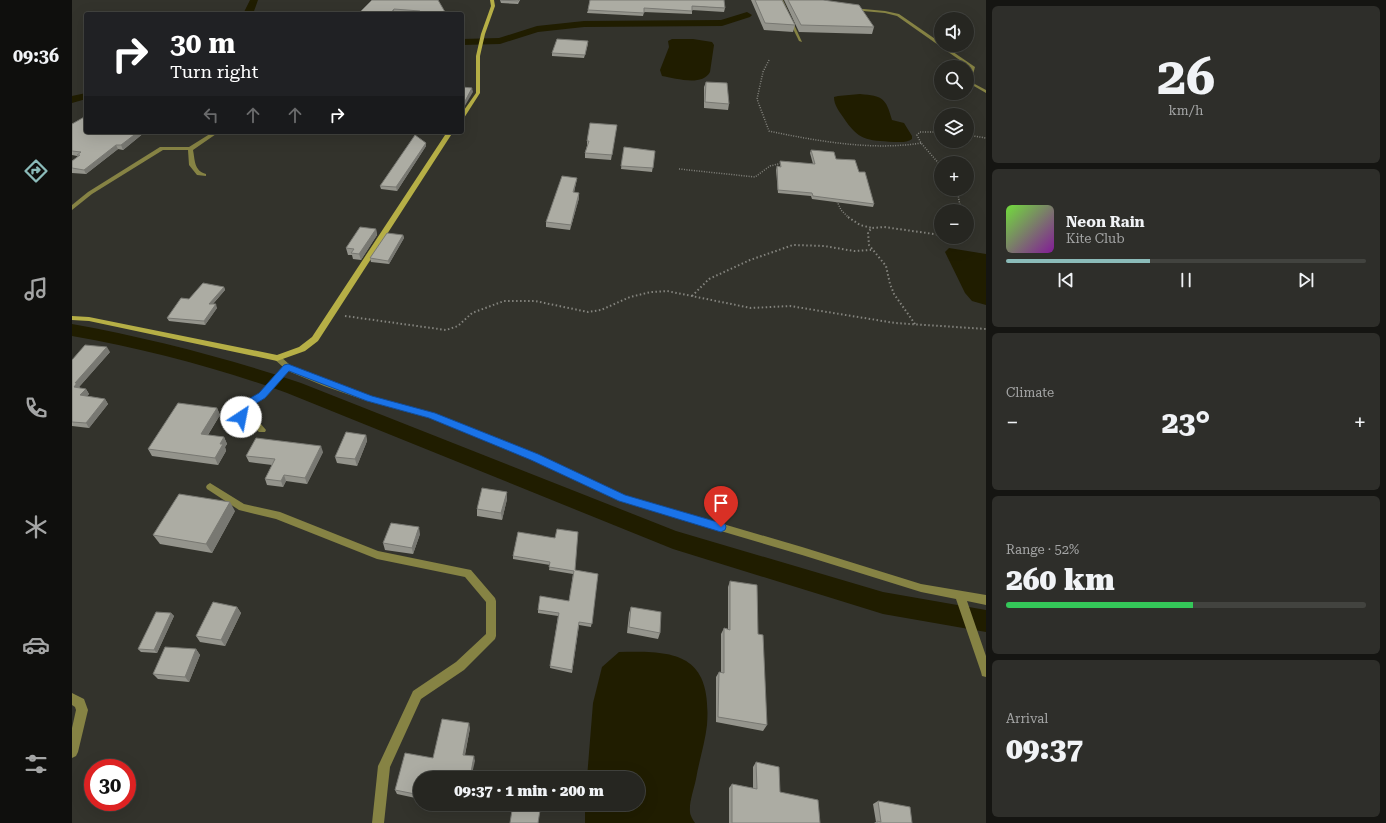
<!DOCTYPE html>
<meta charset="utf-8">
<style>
:root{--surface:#262621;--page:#2e2e2a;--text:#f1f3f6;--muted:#a4a5a5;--line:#42433f;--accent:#8bbbb9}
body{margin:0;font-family:"Roboto Serif",serif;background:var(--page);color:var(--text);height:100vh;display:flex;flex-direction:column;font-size:15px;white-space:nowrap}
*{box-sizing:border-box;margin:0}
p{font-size:13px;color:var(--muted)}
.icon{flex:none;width:22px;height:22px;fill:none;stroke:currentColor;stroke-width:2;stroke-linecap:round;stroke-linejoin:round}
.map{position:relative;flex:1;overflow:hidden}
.panel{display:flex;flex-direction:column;gap:6px;padding:6px;background:#151512;width:400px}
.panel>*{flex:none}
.top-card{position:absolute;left:12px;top:12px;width:380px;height:122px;border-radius:4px;box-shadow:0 4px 16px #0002,0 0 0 1px var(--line);background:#202124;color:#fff;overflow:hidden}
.tools{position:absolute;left:862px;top:12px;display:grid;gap:8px}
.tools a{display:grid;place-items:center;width:40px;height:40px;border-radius:50%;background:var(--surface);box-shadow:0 4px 16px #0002,0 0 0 1px var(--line);font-size:20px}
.speed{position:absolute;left:12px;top:759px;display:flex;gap:8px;font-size:20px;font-weight:700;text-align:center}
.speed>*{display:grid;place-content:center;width:52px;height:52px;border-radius:50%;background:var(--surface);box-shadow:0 4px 16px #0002,0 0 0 1px var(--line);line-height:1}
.speed .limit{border:6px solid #d22;background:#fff;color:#111}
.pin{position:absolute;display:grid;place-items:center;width:34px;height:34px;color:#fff;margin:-41px -17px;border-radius:50% 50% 50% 0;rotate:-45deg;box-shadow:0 0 4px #0007}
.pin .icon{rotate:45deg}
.me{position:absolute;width:44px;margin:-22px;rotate:34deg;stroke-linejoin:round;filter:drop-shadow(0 0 3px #0008)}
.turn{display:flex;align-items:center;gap:14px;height:84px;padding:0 20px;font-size:18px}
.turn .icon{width:52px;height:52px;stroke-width:2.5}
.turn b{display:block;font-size:28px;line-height:34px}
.lanes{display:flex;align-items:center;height:38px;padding:0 20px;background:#0003;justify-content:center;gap:20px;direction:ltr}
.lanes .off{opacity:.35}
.big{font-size:30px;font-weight:800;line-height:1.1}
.panel .tile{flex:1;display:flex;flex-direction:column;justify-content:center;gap:6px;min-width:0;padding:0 14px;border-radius:6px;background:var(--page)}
.panel .dial{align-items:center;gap:0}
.dial b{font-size:52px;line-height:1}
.song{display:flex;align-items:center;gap:12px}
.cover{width:48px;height:48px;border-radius:6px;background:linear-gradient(135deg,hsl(100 70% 55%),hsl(290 70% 35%))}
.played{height:4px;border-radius:2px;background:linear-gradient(90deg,var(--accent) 40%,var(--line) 40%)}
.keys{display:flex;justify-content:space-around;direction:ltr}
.heat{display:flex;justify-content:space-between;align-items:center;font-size:22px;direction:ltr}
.charge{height:6px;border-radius:3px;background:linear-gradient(90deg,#34c759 52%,var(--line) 0)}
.trip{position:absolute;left:341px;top:771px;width:232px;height:40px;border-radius:20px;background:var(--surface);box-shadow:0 4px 16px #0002,0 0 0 1px var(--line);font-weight:800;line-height:40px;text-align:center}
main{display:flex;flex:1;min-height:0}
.dock{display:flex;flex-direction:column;width:72px;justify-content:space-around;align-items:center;background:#0f0f0d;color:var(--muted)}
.dock .icon{width:28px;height:28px}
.dock .selected{color:var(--accent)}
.dock b{font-size:18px;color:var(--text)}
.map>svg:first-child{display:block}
</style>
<main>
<nav class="dock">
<b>09:36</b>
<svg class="icon selected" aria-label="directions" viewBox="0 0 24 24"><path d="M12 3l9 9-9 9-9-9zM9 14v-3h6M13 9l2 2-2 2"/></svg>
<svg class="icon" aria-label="music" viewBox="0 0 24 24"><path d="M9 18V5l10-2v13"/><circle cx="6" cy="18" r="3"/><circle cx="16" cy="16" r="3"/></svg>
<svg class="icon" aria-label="phone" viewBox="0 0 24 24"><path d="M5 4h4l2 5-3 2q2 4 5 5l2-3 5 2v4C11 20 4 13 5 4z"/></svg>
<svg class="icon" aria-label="climate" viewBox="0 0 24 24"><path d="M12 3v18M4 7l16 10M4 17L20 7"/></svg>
<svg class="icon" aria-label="car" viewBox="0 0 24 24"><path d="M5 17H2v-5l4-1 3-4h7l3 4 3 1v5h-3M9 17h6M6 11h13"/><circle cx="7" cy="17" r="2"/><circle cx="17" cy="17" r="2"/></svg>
<svg class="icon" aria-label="filters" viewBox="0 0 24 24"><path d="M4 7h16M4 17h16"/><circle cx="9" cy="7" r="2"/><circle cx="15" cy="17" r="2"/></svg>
</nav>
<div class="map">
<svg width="914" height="823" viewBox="0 0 914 823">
<rect width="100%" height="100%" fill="#33332c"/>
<path fill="#201d00" d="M600,39H621L640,42L642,45L638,72C630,87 603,78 590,76L588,70L597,47L596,41Z
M788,94C811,96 814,98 820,120L832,123L840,136V139C835,143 828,142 822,142C794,140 787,141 771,117C767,111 762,105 762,97L766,96Z
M877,248L914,254V305L900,301L893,293L873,252Z
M547,652C606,650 640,655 635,725C633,743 627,761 624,779C622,789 617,802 618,812C618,815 621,820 623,823H513V804H566V778H515L521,703L530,667Z"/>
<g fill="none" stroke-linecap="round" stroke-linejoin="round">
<path fill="#201d00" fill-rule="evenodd" d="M178,0H186L181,14H171Z
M675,12L680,15L678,17L650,26L512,27L466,32L428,44L390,45V39L427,38L465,26L512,21L649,20Z
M14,93V99L0,103V96Z
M0,324C77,338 155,358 229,383L604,531L811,592L914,610V632L811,614L601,549L215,393C146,368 73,349 0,336Z"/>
<path stroke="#84847e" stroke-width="1.5" stroke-dasharray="1 1.5" stroke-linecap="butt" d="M697,60L691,72L685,99L697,131C744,141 801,151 849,143
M869,132H848L845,135L849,143L869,166
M895,135L914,138
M607,169L683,177L698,166L710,163
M885,189L889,211
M764,199L769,210L777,218"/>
<path stroke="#84847e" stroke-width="2" stroke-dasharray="1.5 2.5" stroke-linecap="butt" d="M776,217L788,225L800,228
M620,296L637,279L678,260L721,245L752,246L782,251L799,250
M273,316L374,330L386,326L400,313L432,301H463L516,312L529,310L558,297L579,292L595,291L679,308L718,306L823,323L914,329
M843,324L822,294L818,284L814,266L797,245L796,232L800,228L812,227L869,235"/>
<path fill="#868344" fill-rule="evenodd" d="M707,0H711L730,42L727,41Z"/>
<path fill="#868344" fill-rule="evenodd" d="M781,8L813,11L827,14L869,43V45H871L903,67L899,82L914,90V93L895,82L899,68L825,16L813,13L780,10Z
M141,132H147L121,150C123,160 122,171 134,174V176L125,175L117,165L116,150H91L20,194L0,210V205L16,192L88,147H117Z
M205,355L208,356L218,365L258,382L300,397L362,414L465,455L552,495L730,547L849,584L914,595V605L895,601L914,656V677L910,676L909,672L884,599L849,592L730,555L547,501L459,459L357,418L295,401L252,386L216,371L193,398L174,408L173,415L188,423L194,430L193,432H187L182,427L166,419L165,412L168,404L187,394L211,367L201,358Z
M138,483L172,504L208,512L306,551L399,570L423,598L424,601V636L423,639L392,670L349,699L318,767L312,823H300L306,766L308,762L341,691L384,662L414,634V602L393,577L305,559L204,519L167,510L135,489L134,487L135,485Z
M0,693L12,699L16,710L6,752L4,756L0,758V728L4,710L3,707L0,705Z"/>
<path fill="#b6af46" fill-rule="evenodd" d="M418,0H422L423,6L413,34L408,56V93L392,118H390V113L404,93V56L409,34L419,6Z
M375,132H381L246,341L233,351L205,361L17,321L0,320V316L17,317L205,355L227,347L240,337Z"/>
</g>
<path fill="#94948c" d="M300,0L373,14H349V13L322,12L320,14H287V13Z
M428,0H448L446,4L429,3Z
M518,0L653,8L652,12L620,10V14L572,12L571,16L515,13L516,10Z
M679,0H710L723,25L721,32L692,30Z
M712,0H751L802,27L800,34L727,32Z
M516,44L512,58L480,56V53Z
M634,82L657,104L656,110L632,108V87Z
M0,124L14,132H73L51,150L46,149L14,174L0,173V161L6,157L5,156L0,155Z
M545,125L539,160L513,158V153L515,146V141Z
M354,143V146L325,191L309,189L308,186Z
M552,147L583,151L580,172L549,169Z
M739,150L764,159L787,172L802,204L801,207L740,199L739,196L706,193L704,170L705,166L708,167V161L741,164L738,153Z
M505,178L504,183L502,192L507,193V198L498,230L474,227V222Z
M304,229L305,235L289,260L281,259L280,255H276L274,248Z
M331,235L332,238L317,264L299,262L298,258Z
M152,287L153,290L141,304L145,308L133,325L97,321L95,318L117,299Z
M38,352L7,387L8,388L14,389L17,394L15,396L33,399L36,404L17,428L0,426V360Z
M145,408L148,415L136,435L152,437L155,444L153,447L154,451L146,465L80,456L76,449Z
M294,435L295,441L285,466L265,463L263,457Z
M251,452L235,484L214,481L211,487L195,485L193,479L200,465L177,462L174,456Z
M435,499L430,520L405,516V509Z
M163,511L140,553L88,544L81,535Z
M446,532L503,570L526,574L519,627L507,625L500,673L478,668L486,616L466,613V610L497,601L501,574L477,570L478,565L441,559V556Z
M348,534L341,554L313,550L311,543Z
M658,581L686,634L695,725L691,731L644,722V677L647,672H649V634L652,628L656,629V587Z
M165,607L169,613L153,646L128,642L124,636Z
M559,607L588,633L586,639L555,633L557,613Z
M99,613L102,616L85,653L69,652L66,649Z
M124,649L128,655L117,682L86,679L81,674Z
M398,728L393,755L403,761L348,778V799L325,794L323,790L361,758Z
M684,762L708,792L748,823H657V788L660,784L681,788V767Z
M806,801L840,823H802L804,822L801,804Z
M359,804H394L393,811L360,806Z"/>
<path fill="#787872" d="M322,9V12L320,14H318Z
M373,12V14H352Z
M400,88L401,92L391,109V105Z
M66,132H73L51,150L49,145Z
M354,143V146L325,191L324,187Z
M44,145L46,149L14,174L12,170Z
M505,178L504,183L501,197V192Z
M507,193V198L498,230L499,225Z
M304,229L305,235L289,260L287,254Z
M331,235L332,238L317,264L316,261Z
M152,287L153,290L138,307L137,304Z
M144,304L145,308L133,325L132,321Z
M35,347L38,352L7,387L8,388L2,387L3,383Z
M14,389L17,394L11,400L8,395Z
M33,399L36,404L17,428L14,423Z
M145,408L148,415L132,441L129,434Z
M294,435L295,441L285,466L283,459Z
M152,437L155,444L153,447L154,451L146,465L143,458L148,444Z
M249,446L251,452L235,484L233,478Z
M212,475L214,481L211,487L209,481Z
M435,492V499L430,520L429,513Z
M158,502L163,511L140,553L134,544Z
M347,527L348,534L341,554L340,548Z
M165,607L169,613L153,646L149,640Z
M99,613L102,616L85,653L82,650Z
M124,649L128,655L117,682L113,677Z
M397,723L398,728L392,759L391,755Z
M402,756L403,761L399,778H398Z
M392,804H394L393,811L392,807Z"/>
<path fill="#acaca3" stroke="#787872" d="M300,0H366L373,12L349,14L348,11L322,9L318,14L287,13Z
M428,0H447L446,1Z
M518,0H652L653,8L620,6V11L572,8V13L516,10Z
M683,0H710L723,25L693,23Z
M716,0H751L787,5L802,27L729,25Z
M485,39L516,41L513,55L480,53Z
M634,82L655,83L657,104L633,102Z
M390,87L400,88L391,105H390Z
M14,116V132H66L49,145H44L12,170L0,168V161L8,155H5L9,152L0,151V124Z
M518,123L545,125L540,155L513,153L517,141H515Z
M343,135L354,143L324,187L308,186Z
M552,147L583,151L581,168L549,166Z
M739,150L762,152L764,159L783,160L787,172H793L802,204L741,196L740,193L706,190L705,166L709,167L708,161L743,164Z
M490,176L505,178L501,192L507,193L499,225L474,222Z
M288,227L304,229L287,254L279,253L282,249L274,248Z
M315,233L331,235L316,261L298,258Z
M131,283L152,287L137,304H144L132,321L95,318L109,298L117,299Z
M13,345L35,347L3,383H5L2,387L14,389L8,395L33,399L14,423L0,422V360Z
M106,403L145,408L129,434L152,437L148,444H151L143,458L76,449Z
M274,432L294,435L283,459L263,457Z
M184,438L249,446L233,478L212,475L209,481L193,479L203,459L174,456Z
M410,488L435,492L429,513L405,509Z
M107,494L158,502L134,544L81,535Z
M319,523L347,527L340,548L311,543Z
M485,529L506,532L503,570L526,574L520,624L507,622L500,670L478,666L487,613L466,610L468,596L497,601L502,571L477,567L478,562L441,556L446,532L483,538Z
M658,581L685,585L686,634L691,635L695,725L646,717L647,672L652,673V628L658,630Z
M141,602L165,607L149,640L124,636Z
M559,607L589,612L588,633L557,627Z
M84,612L99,613L82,650L66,649Z
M93,647L124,649L113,677L81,674Z
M370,719L397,723L391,755L402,756L398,778H348V795L323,790L333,753L361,758Z
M684,762L707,767L708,792L746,800L748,823H660V784L685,789Z
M806,801L838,807L840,823H805V821L809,822Z
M372,804H392V807Z
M441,804H469L466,823H438Z"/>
<path fill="#1a73e8" stroke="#114b97" d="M216,364L300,396L363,413L466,454L553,495L649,523L653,524L654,527L653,530L649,532L547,501L459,460L357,418L295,401L217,371L193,398L175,409L172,420H165L164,412L168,404L187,393L212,365Z"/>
</svg>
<div class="tools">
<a><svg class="icon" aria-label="sound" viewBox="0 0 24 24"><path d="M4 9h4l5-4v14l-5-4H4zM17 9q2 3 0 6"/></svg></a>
<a><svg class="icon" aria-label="search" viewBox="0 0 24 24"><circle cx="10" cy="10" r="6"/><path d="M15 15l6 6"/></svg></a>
<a><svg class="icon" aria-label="layers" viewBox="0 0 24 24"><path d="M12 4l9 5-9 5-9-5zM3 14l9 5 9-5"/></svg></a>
<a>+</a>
<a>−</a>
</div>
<div class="speed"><div class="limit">30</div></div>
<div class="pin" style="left:649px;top:527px;background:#d93025"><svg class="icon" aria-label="arrive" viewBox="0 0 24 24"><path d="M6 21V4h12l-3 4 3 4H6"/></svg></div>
<svg class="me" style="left:169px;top:417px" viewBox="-20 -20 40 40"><circle r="19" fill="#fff"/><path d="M0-13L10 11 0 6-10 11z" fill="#1a73e8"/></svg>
<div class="trip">09:37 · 1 min · 200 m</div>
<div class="top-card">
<div class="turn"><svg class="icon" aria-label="right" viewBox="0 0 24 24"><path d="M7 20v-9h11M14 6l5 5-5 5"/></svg><div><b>30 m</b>Turn right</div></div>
<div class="lanes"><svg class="icon off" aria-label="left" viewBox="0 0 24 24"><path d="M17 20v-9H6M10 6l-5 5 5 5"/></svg><svg class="icon off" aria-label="ahead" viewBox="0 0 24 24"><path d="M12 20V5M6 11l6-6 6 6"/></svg><svg class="icon off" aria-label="ahead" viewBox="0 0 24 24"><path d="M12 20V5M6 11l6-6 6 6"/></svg><svg class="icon" aria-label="right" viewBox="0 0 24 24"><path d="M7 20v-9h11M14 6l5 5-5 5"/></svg></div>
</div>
</div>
<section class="panel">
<div class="tile dial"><b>26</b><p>km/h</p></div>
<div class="tile">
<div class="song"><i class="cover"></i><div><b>Neon Rain</b><p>Kite Club</p></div></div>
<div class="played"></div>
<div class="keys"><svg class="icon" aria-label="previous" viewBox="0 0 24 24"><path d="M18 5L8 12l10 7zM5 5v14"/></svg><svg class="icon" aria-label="pause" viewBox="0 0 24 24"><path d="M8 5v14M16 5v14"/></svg><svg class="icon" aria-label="next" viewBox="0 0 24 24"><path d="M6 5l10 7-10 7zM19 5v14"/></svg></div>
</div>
<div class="tile"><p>Climate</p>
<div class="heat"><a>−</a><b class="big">23°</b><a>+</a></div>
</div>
<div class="tile"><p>Range · 52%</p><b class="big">260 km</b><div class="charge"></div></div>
<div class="tile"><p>Arrival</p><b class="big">09:37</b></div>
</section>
</main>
